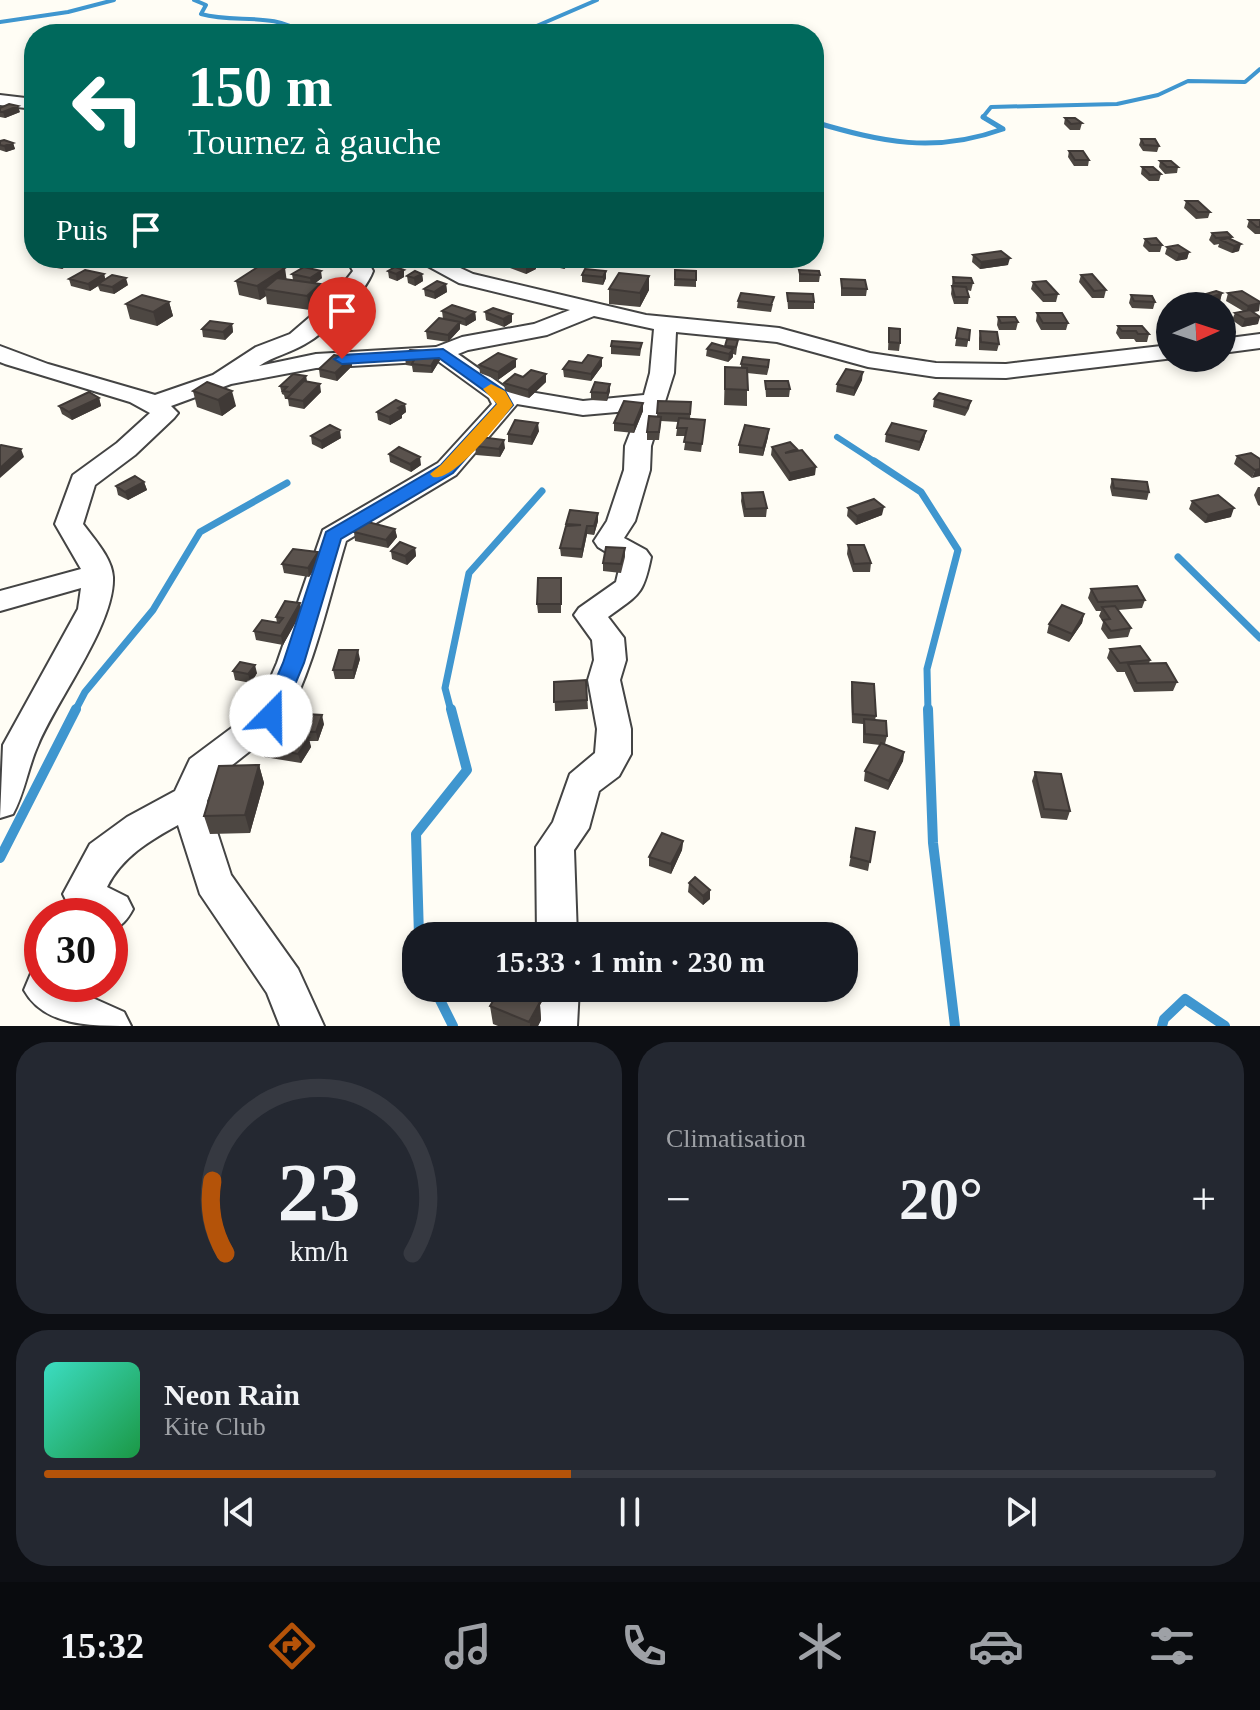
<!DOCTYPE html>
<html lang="fr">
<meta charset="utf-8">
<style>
:root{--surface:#171b24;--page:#242831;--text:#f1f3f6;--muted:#9ea1a6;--line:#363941;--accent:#b45309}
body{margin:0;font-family:Georgia,serif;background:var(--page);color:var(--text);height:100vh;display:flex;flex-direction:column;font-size:30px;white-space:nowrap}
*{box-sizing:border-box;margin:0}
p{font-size:26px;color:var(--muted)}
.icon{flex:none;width:44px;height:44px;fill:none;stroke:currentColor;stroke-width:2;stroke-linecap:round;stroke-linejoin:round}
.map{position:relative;height:1026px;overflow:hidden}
.panel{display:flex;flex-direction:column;gap:16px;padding:16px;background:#0d0f14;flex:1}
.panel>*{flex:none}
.hud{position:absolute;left:24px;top:24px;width:800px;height:244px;border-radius:32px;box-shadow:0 4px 12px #0003;background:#00695c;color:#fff;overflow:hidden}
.needle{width:52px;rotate:87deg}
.buttons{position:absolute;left:1156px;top:292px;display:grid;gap:16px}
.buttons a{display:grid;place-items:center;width:80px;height:80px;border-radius:50%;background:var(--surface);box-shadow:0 4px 12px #0003;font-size:40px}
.speed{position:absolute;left:24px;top:898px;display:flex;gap:16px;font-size:40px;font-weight:700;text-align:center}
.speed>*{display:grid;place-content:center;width:104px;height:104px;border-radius:50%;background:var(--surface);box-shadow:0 4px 12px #0003;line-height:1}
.speed .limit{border:12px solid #d22;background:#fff;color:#111}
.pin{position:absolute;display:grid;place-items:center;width:68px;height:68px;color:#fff;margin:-82px -34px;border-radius:50% 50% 50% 0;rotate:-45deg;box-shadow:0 0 8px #0007}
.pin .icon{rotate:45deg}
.me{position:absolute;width:88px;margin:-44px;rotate:22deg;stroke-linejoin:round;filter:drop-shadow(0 0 6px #0008)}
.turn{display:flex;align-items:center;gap:28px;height:168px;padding:0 32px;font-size:36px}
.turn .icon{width:104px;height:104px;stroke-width:2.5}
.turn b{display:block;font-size:56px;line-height:68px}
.then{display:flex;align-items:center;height:76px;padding:0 32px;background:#0003;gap:16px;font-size:30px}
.big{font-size:60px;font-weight:600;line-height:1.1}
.panel .tile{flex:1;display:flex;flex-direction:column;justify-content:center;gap:12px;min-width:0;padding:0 28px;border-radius:32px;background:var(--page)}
.panel .dial{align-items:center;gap:0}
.dial svg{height:208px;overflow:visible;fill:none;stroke:var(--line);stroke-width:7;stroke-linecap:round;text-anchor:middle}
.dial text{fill:var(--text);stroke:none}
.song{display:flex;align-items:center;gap:24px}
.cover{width:96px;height:96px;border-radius:12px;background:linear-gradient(135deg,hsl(170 70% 55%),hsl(140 70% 35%))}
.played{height:8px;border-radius:4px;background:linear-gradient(90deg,var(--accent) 45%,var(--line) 45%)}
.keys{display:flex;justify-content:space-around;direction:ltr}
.heat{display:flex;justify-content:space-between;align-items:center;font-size:44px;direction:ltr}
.panel .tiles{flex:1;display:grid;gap:16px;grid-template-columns:1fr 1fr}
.tile:last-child{grid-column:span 2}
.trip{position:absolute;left:402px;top:922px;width:456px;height:80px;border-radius:32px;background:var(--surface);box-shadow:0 4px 12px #0003;font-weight:600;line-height:80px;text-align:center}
.tab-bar{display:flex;height:128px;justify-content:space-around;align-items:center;background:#090b0e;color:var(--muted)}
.tab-bar .icon{width:56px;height:56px}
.tab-bar .active{color:var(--accent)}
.tab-bar b{font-size:36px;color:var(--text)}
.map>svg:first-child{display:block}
</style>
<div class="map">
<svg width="1260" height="1026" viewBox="0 0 1260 1026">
<rect width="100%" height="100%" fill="#fffdf5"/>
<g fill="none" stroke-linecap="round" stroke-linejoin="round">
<path stroke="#3f96cf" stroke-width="4" d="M194,0L206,5L201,14C236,24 273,11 304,34
M0,22L68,12L114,0
M518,34L597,0
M986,119L983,117L991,107L1117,104L1158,95L1188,81L1245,82L1260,69"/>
<path stroke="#3f96cf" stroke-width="5" d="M814,122C882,142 934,154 1003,129L983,117"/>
<path stroke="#3f96cf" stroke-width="6" d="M837,437L877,463"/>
<path stroke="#3f96cf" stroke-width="7" d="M874,461L921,492L958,550L927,669L928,711
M1178,557L1260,638
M75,711L85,692L153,610L200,532L287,483
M451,711L445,688L469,573L542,491"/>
<path stroke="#3f96cf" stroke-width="10" d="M928,709L933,843L955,1026
M0,858L76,709
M419,936L416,834L467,770L451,709
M434,988L453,1026
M1162,1026L1164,1019L1185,999L1225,1026"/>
<g stroke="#444" stroke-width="4">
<path id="minor" d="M0,95L34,99V109L0,105Z
M346,258H366L373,271C364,295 327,332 305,344C290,353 274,356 259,366L316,354L436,347L462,337L534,324L570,310L459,283L413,258H439L473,274L646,315L779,328L870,353L936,363L1006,364L1170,345V358H1174L1006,378L936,377L868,367L777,342L676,332L674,373L651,446L650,470L635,521L624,538L646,550L651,557C643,596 639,594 608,617L624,638L626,660L620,680L631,729V754L619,776L599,791L589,828L574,850L577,936H537L536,847L553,822L570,774L595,753L597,729L588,680L594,660L592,640L574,615L579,608L616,582L621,561L598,547L594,541L607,521L624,470L625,446L639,410L583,415L517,404L456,475L346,541C328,601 314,669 283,725L217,777L207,801L231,875L298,969L324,1026H280L267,993L200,894L178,825C149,841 122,857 107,887L127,897L133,909C127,920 122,926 110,931V916H83L84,914L69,906L63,894L90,844L127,817L175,791L190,759L257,709L277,663L323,530L438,463L492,404L489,398L438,361L316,368L231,384L171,406L178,413L174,418L135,455L95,485L83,524C94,539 112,558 113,577C115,624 57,699 38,745C28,767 25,792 13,814L0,818L3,745L78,609L81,588L0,611V591L81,569L55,524L73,475L117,443L150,413L130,402L5,364L0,362V346L48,364L155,395L213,375L256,347L290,334L332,298L353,271ZM594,316L654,329L650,373L644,395L583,401L506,388L458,354L468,350L547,335Z
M1260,334V348L1222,353V339Z
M42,967V984H69L77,991L124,1012L131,1026C89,1026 44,1026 24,990L32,971Z
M537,988H579L577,1026H533Z"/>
</g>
<use href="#minor" fill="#fff" fill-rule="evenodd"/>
</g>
<path fill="#4d4742" d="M0,108L20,112L5,118L0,117Z
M1065,118L1082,123L1080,130H1070L1064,124Z
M1141,139L1159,146L1157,152L1143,151L1139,145Z
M0,141L13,143L15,149L6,152L0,150Z
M1069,151L1089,160L1088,166H1074L1068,157Z
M1160,161L1178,167L1177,173L1165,174L1159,167Z
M1142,167L1161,174L1159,181H1149L1141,174Z
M1186,201L1210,212L1208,218L1196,219L1184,208Z
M1249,220H1260V234H1255L1247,227Z
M1212,233L1232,237L1231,239L1239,251L1232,253L1218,247L1219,244L1214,245L1209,240Z
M1145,239L1162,245L1160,252H1149L1143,246Z
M1167,247L1189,252L1187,259L1176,261L1165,254Z
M973,255L1008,265L980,269L972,262Z
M51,258H77V259L62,269L51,267L48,260Z
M564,258L568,266L564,269L552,266L551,259Z
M649,258H664V265H651Z
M664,258H694V263H665Z
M506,260L536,269L526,274L507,267Z
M585,269L606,278L603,285L582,282V275Z
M404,270V277L397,281L389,278L388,271Z
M675,270L696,271V287L674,286Z
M799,270L820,275L819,282H799Z
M104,274L105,279L128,285L114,294L100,291L98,286L90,291L71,286L69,279Z
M292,274L322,278L314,284H320L322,299L310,310L267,304L266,296L260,300L239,295L236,281L293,280Z
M422,274L423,281L415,286L408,283L407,276Z
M1081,275L1106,290L1104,298H1092L1079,282Z
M953,277L973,283L971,291L967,290L969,297L968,304H954L951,294Z
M841,279L867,289L866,296H841Z
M1033,282L1058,294L1056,302H1043L1031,289Z
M446,284L447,292L435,299L425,296L424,289Z
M609,289L649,290L640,307L609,304Z
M787,293L814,302V309H788Z
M1222,293L1220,301L1209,304L1203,301L1206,294Z
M1228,293L1259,311L1253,312L1258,324L1242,327L1232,320L1235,313L1243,311L1226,301Z
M1131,295L1155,302L1153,309L1132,308L1129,303Z
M738,301L773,304L771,312L737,308Z
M169,302L173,316L157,326L130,319L126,304Z
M442,311L475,312L476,320L466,326L460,324V329L448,342L427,339L426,331L443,319Z
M485,312L512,322L504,327L486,320Z
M1037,313L1068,323L1066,330H1041L1036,321Z
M998,317L1018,322L1016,330H999L997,325Z
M232,324L233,332L225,340L203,337L202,329Z
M1118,326L1149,334L1147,342H1136L1134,339H1120L1116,333Z
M889,328L900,343L899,351L888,350Z
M958,328L970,330L967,347L955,346Z
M980,331L999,344L997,351L979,350V338Z
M738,340L736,355L733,354V357L728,362L706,356L707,349L725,347Z
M642,343L640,356L611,354V346Z
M351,358L352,366L337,381L320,377L319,369Z
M405,358L440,360L432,373L413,372L412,366L406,365Z
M516,359V367L498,380L480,373L479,365Z
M741,364L769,367L767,375L747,373V406L724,405L725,367L741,368Z
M602,366L591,381L564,377L563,369Z
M306,376L307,382L321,392L304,409L289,406L288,399H285L284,395L282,394L280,386Z
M862,380L854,396L836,392L837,384Z
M765,381L790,389L789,397H766Z
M546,382L529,398L505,391L504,383Z
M193,391L236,406L222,416L197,407Z
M610,391L607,401L591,400V392Z
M99,398L101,406L72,420L62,414L59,406Z
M934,399L971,401L969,409L965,416L933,407Z
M658,401L691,402L690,419L705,420L701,452L684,450L686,436H676L678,422L661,421L659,440H647V432L657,416Z
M643,403V411L634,433L614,431V423Z
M405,404L406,412L402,415V418L390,425L378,420L377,412Z
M539,431L532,445L508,442V434Z
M926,431L924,439L919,451L885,442L886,434Z
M311,436L341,438L322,449L312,444Z
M768,437L763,456L739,453V445Z
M475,446L505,448L500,457L476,455Z
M772,447L815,475L789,481L771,455Z
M389,454L421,465L411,472L390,462Z
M1237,456L1260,459L1252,478L1234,464Z
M1112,479L1149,492L1147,500L1112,496L1110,487Z
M144,482L147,490L128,500L118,495L116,486Z
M1258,487H1260V506L1258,505L1254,495Z
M742,493L767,508L766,517H744L741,501Z
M1192,501L1231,517L1205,523L1189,509Z
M848,508L882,515L856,525L847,516Z
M598,513V521L594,535L587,534L582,558L561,556L560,548L566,524Z
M395,529L397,537L388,548L355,541L354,532Z
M848,545L871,563L870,572H853L847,554Z
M415,548L416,556L407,565L392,559L391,551Z
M625,548V557L621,573L603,571V563Z
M318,552L320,561L309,577L284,573L282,564Z
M561,578V613H538L537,604Z
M1091,589L1145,600L1142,608L1118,610L1131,628L1128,637L1108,639L1101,629L1103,622L1099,616L1101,611H1096L1088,598Z
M302,611L283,645L256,640L254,631L277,623L276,617Z
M1084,614L1082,623L1069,642L1047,633L1049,624Z
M1110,649L1150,660L1149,664L1177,682L1173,691L1134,692L1125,673V672H1117L1107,658Z
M360,659L354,679H335L333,670Z
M233,671L257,673L251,683L235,680Z
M586,680L588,709L555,711L554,682Z
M852,682L876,716L875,720L887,736L885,744L904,752L903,761L888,790L864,781L865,771L880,745L863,743V724L852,723L851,691Z
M324,724L318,741H309L311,747L301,763L264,757L262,747L280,733V730Z
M259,765L264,783L250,833L210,834L204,816Z
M1035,772L1070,811L1067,820L1041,818L1032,781Z
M856,828L875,832L868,871L849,866Z
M683,841L682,850L671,874L649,866V857Z
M689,883L710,899L703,905L688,892Z
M546,994L540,1005L541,1020L538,1026H498L493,1024L490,1006Z"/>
<path fill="#3f3936" d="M18,106L20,112L5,118L3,112Z
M13,143L15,149L6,152L4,146Z
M820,216L819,223L814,226V220Z
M1241,244L1239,251L1232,253L1234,246Z
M1189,252L1187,259L1176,261L1179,254Z
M66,258H77V259L62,269L60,262Z
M1010,258L1008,265L980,269L981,262Z
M568,259V266L564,269L563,262Z
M536,262V269L526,274V267Z
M285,268L287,282L264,289L266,296L260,300L257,286Z
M404,270V277L397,281L396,274Z
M321,271L322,278L311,286L310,278Z
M606,271V278L603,285V277Z
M104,274L106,282L98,284V286L90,291L88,284Z
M422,274L423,281L415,286L414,278Z
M649,276V290L640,307V293Z
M126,278L128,285L114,294L112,287Z
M320,284L322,299L310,310L307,296Z
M446,284L447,292L435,299L434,292Z
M1222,293L1220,301L1209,304L1212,297Z
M169,302L173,316L157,326L153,312Z
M1260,303L1259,311L1246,313L1248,306Z
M475,312L476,320L466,326L465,319Z
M512,314V322L504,327L503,319Z
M1260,317L1258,324L1242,327L1245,319Z
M460,322V329L448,342V335Z
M232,324L233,332L225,340L223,332Z
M733,349V357L728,362L729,354Z
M439,352L440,360L432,373L431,366Z
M351,358L352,366L337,381L335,373Z
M602,358V366L591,381V374Z
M516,359V367L498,380V372Z
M863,372L862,380L854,396V388Z
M546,374V382L529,398L528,390Z
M306,376L307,384L292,400L290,392Z
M320,384L321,392L304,409L303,401Z
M610,384V391L607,401V393Z
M232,391L236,406L222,416L218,400Z
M99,398L101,406L72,420L69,412Z
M643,403V411L634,433V425Z
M405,404L406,412L402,415V418L390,425L389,417L398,408Z
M538,423L539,431L532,445L531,437Z
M769,429L768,437L763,456V448Z
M340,430L341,438L322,449L321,441Z
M926,431L924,439L919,451L920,442Z
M504,440L505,448L500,457L499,449Z
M21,449L24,457L0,478V468Z
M420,457L421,465L411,472L410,464Z
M816,467L815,475L789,481L790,473Z
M1260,469V476L1252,478L1255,470Z
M144,482L147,490L128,500L125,492Z
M884,507L882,515L856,525L857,516Z
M1234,508L1231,517L1205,523L1208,515Z
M598,513V521L594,535V526Z
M587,526V534L582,558V549Z
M395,529L397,537L388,548L386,540Z
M415,548L416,556L407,565L405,556Z
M318,552L320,561L309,577L308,568Z
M300,603L302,611L283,645L281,636Z
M1084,614L1082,623L1069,642L1072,634Z
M358,650L360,659L354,679L353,670Z
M255,665L257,673L251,683L248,674Z
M322,715L324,724L318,741L316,732Z
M309,738L311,747L301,763L298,754Z
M904,752L903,761L888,790L889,781Z
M259,765L264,783L250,833L245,815Z
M683,841L682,850L671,874V864Z
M710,890V899L703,905V896Z
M538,988H545L546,994L540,1005L541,1020L538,1026H530L532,999Z"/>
<path fill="#5a524d" stroke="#3f3936" stroke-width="2" d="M9,104L18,106L3,112H0V108Z
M1065,118H1075L1082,123L1071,124Z
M1141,139H1155L1159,146L1144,145Z
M4,140L13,143L4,146L0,145V141Z
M1069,151H1083L1089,160H1075Z
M1160,161H1171L1178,167H1167Z
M1142,167H1153L1161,174L1150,175Z
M1186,201H1198L1210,212H1198Z
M1249,220H1260V227H1257Z
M1227,232L1232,237L1216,238L1212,233Z
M1156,238L1162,245H1151L1145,239Z
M1228,238L1241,244L1234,246L1221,240Z
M1178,245L1189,252L1179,254L1167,247Z
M1001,251L1010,258L981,262L973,255Z
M51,258H66L60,262L48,260Z
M511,258H526L536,262L526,267L506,260Z
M552,258H564L568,259L563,262L551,259Z
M264,263L285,268L257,286L236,281Z
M304,267L321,271L310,278L292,274Z
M395,267L404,270L396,274L388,271Z
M585,269L606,271L603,277L582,275Z
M85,270L104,274L88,284L69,279Z
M675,270L696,271V280L675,279Z
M799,270L819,271L820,275L800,274Z
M415,271L422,274L414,278L407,276Z
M619,273L649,276L640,293L609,289Z
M1092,274L1106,290L1094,291L1081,275Z
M112,275L126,278L112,287L98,284Z
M953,277L971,278L973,283H954Z
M277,278L320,284L307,296L264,289Z
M841,279L865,280L867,289L842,288Z
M437,281L446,284L434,292L424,289Z
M1046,281L1058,294L1044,295L1033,282Z
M952,286L966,287L969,297H955Z
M1216,291L1222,293L1212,297L1206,294Z
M1242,291L1260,302V303L1248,306L1228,293Z
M741,293L774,297L771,305L738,301Z
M787,293L813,294L814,302L788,301Z
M142,295L169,302L153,312L126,304Z
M1131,295L1152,296L1155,302L1134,301Z
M452,305L475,312L465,319L442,311Z
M493,308L512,314L503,319L485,312Z
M1250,310L1260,317L1245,319L1235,313Z
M1037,313H1062L1068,323H1043Z
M998,317H1015L1018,322L1001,323Z
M439,318L460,322L448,335L426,331Z
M210,321L232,324L223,332L202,329Z
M1118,326H1142L1149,334H1138L1136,331H1122Z
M889,328L900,329V343L889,342Z
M958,328L970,330L969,340L956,338Z
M980,331L997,332L999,344L981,342Z
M727,339L738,340L736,347L725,346Z
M612,341L642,343L640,349L611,346Z
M712,343L733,349L729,354L707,349Z
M410,350L439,352L431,366L412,364L415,358H405Z
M498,353L516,359L498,372L479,365Z
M334,355L351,358L335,373L319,369Z
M588,355L602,358L591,374L563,369L569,361L582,363Z
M743,357L769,360L768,367L741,364Z
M725,367L747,368L748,390L725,389Z
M846,369L863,372L854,388L837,384Z
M531,370L546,374L528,390L504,383L515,374L523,377Z
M293,374L306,376L290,392L283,391L287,387L280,386Z
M304,381L320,384L303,401L287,398Z
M765,381H788L790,389H766Z
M207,382L232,391L218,400L193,391Z
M595,382L610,384L607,393L591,392Z
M89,392L99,398L69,412L59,406Z
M939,393L971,401L967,408L934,399Z
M396,400L405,404L398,408L401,410L389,417L377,412Z
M624,401L643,403L634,425L614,423Z
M658,401L691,402L690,414L657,413Z
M649,416L661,417L659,432H647Z
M679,418L705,420L702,444L684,442L687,428H677Z
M515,420L538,423L531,437L508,434Z
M892,423L926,431L920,442L886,434Z
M330,425L340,430L321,441L311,436Z
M745,425L769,429L763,448L739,445Z
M480,437L504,440L499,449L475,446Z
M790,442L797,449L785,453L802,450L816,467L790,473L772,447Z
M1,445L21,449L0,468V446Z
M399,447L420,457L410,464L389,454Z
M1251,453L1260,459V469L1255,470L1237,456Z
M135,476L144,482L125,492L116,486Z
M1112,479L1147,482L1149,492L1114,488Z
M763,492L767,508L745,509L742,493Z
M1218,495L1234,508L1208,515L1192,501Z
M874,499L884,507L857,516L848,508Z
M570,510L598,513L594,526H587L582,549L560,548L566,526L581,525L566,524Z
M364,521L395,529L386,540L354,532Z
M400,542L415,548L405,556L391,551Z
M848,545H864L871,563L854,564Z
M606,547L625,548L621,564L603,563Z
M293,549L318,552L308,568L282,564Z
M538,578H561V604H537Z
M1137,586L1145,600L1098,602L1091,589Z
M285,601L300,603L281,636L254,631L262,620L279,623L283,618L276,617Z
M1062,605L1084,614L1072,634L1049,624Z
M1115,606L1131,628L1111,631L1103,620L1110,619L1102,607Z
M1140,646L1150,660L1120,663L1110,649Z
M339,650H358L353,670H333Z
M240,662L255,665L248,674L233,671Z
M1166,663L1177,682L1137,683L1128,664Z
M586,680L587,700L554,702V682Z
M852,682L874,684L876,716L853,714Z
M287,713L322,715L316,732L280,730Z
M864,719L886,721L887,736L865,734Z
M272,731L309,738L298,754L262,747Z
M881,743L904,752L889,781L865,771Z
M259,765L245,815L204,816L219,766Z
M1035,772L1061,774L1070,811L1044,809Z
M856,828L875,832L870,862L851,857Z
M662,833L683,841L671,864L649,857Z
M695,877L710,890L703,896L689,883Z
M501,988H538L532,999L540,1002L529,1022L490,1006Z"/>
<path fill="#1a73e8" stroke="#114b97" stroke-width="2" d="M443,349L505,391L513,405L453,473L341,539L304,663L282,716L279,722H263L260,716L283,663L326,532L441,465L497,404L493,397L439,358L342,364L334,359L342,355Z"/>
<path fill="#f59e0b" d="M491,384L505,391L513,405C500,422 454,482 433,477L430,474L441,465L497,404L483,389Z"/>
</svg>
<div class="buttons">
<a><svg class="needle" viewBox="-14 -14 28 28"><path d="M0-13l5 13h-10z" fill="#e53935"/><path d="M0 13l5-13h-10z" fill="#9ea1a6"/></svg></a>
</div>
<div class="speed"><div class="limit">30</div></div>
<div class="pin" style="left:342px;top:359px;background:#d93025"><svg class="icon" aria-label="arrive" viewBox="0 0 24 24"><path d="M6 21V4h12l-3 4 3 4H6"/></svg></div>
<svg class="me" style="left:271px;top:716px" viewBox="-20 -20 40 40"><circle r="19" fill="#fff"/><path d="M0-13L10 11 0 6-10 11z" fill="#1a73e8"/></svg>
<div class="trip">15:33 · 1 min · 230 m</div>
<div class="hud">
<div class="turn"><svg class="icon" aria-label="left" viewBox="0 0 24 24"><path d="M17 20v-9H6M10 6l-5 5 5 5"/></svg><div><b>150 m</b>Tournez à gauche</div></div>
<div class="then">Puis<svg class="icon" aria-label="arrive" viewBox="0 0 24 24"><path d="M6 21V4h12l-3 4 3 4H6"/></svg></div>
</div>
</div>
<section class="panel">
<div class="tiles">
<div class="tile dial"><svg viewBox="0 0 100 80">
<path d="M14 69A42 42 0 1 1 86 69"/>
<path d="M14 69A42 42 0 0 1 9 41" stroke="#b45309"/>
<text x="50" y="56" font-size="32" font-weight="700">23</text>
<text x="50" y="72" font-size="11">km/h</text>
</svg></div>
<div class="tile"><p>Climatisation</p>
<div class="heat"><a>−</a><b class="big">20°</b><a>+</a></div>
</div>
<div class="tile">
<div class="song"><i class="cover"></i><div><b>Neon Rain</b><p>Kite Club</p></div></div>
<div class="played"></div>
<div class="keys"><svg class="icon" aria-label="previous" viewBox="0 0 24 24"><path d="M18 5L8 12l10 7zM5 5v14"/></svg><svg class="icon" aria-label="pause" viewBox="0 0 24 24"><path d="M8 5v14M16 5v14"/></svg><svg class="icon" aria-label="next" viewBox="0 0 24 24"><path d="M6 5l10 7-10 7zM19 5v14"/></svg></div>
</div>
</div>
</section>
<nav class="tab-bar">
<b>15:32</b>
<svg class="icon active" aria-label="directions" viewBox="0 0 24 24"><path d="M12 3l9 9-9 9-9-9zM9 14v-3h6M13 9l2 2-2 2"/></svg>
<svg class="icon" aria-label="music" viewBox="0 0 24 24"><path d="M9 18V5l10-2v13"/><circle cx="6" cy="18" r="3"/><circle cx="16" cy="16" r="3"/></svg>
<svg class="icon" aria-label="phone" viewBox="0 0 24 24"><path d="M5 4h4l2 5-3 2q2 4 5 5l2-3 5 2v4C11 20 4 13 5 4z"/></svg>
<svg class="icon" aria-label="climate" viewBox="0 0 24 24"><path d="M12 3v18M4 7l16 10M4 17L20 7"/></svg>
<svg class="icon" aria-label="car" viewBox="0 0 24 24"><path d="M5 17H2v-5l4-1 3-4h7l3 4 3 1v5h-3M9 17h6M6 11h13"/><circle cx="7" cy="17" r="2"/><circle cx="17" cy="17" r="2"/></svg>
<svg class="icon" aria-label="filters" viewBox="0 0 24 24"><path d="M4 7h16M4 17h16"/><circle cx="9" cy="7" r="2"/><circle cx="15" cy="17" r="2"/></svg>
</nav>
